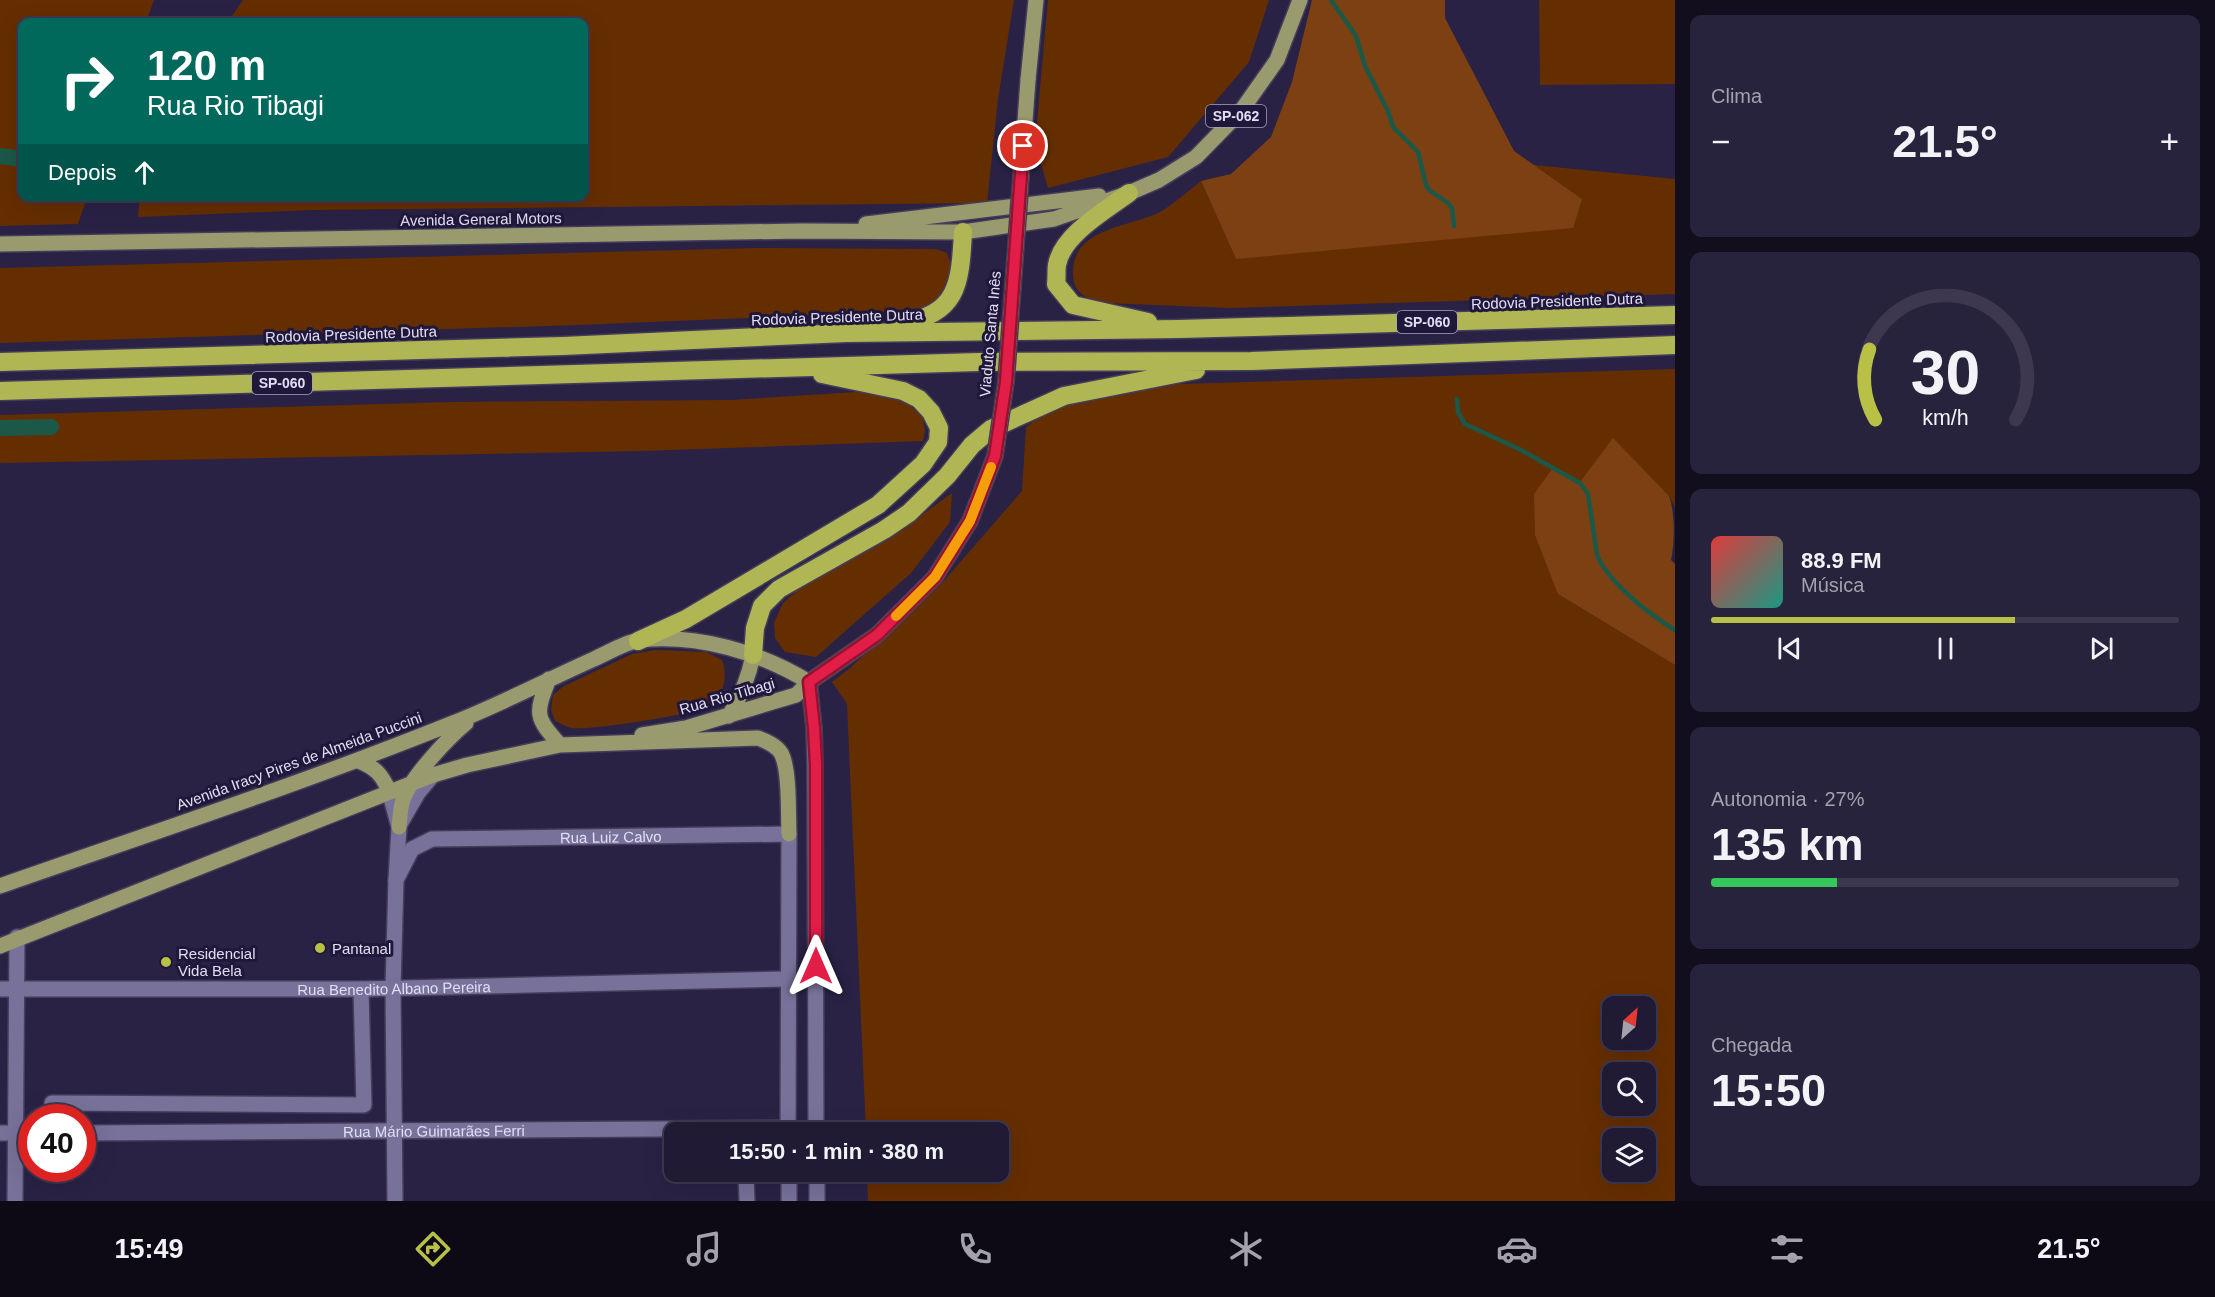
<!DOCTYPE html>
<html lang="pt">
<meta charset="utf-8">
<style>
:root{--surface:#201a34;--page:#28233c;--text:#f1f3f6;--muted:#a2a1ac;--line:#3d384f;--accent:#b9c046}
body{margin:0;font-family:Arial,sans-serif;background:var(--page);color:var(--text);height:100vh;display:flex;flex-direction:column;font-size:22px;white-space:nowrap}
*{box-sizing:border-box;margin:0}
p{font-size:20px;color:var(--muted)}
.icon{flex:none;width:33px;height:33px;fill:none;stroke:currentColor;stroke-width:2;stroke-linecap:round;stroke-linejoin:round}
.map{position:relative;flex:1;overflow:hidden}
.sheet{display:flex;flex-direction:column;gap:15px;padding:15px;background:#120e1d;width:540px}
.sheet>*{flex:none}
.top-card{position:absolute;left:18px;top:18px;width:570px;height:183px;border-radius:12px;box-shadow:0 6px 24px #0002,0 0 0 2px var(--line);background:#00695c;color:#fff;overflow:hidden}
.needle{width:39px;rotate:27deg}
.buttons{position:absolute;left:1602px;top:996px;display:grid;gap:12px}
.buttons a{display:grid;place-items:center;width:54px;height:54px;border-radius:12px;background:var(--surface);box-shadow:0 6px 24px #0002,0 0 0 2px var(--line);font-size:30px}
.speed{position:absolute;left:18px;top:1104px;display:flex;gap:12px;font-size:30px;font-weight:700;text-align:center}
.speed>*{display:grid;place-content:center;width:78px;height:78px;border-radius:50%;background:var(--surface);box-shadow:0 6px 24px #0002,0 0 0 2px var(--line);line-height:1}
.speed .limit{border:9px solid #d22;background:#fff;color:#111}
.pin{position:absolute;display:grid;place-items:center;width:51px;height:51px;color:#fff;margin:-26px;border:3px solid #fff;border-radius:50%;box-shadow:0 2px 6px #0007}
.me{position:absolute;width:66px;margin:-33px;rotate:0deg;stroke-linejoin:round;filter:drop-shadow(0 0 4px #0008)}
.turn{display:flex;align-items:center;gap:21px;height:126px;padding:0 30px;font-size:27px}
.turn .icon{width:78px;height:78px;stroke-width:2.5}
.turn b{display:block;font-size:42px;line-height:51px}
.then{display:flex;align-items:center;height:57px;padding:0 30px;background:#0003;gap:12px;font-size:22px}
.big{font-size:45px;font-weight:700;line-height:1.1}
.sheet .card{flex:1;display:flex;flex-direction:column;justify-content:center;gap:9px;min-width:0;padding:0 21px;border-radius:12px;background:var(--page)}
.sheet .dial{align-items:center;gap:0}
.dial svg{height:156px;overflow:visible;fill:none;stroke:var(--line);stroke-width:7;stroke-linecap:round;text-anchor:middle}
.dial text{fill:var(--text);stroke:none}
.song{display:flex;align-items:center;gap:18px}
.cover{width:72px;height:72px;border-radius:9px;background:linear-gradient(135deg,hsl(0 70% 55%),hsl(170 70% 35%))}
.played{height:6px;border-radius:3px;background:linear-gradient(90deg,var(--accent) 65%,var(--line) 65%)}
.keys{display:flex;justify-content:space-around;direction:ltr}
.heat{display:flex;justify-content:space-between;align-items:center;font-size:33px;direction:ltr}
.charge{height:9px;border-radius:4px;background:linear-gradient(90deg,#34c759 27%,var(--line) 0)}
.trip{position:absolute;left:664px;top:1122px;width:345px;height:60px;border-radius:12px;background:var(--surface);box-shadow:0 6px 24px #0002,0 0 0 2px var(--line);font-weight:700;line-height:60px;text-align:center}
.menu{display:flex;height:96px;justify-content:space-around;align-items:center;background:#0d0a15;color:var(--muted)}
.menu .icon{width:42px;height:42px}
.menu .current{color:var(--accent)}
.menu b{font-size:27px;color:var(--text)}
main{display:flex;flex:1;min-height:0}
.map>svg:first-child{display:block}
</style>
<main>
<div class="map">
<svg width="1675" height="1201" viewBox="0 0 1675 1201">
<rect width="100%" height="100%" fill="#2a2245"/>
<path fill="#652e01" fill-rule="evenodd" d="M0,0H154L146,22H22V196L87,197L78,224L0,226Z
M243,0H1014L998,99L987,203L314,210L138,217L140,196H584V22H228Z
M1048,0H1269L1249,62L1168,157L1048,188L1035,144Z
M1539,0H1675V84L1540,85Z
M1534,165L1675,179V294L1230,308L1104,303C1087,298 1074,295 1073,275C1071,227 1129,228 1160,212C1174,204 1188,191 1201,181L1236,259L1582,199Z
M756,248L935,249L947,253L953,270L950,290L929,307L886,312L578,325L0,343V268Z
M1675,369V507L1669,496L1558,594L1675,665V1201H868L867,1172H999V1132H866L847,704L832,682L849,669L943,582L1022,491L1026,427L1041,416L1072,402L1178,384ZM1612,1006H1646V1040H1612ZM1612,1072H1646V1106H1612ZM1612,1138H1646V1172H1612Z
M856,392L899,397L922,416L925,430L923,441L642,451L0,463V415L451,402L731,400Z
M952,493L950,522L911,573L816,657L785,652L775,638L774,623L783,603L799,589L889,539Z
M656,650L706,652L722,660C728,677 724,695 709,706C698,714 586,731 572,728C566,727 560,723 555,721L551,710L553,695L564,686L632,654Z"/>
<path fill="#7d4012" d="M1312,0H1445V18L1514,151L1582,199L1573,228L1236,259L1201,181L1231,174L1271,137L1292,82Z
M1613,438L1669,496C1675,512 1675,542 1671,560L1675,564V665L1558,594L1535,535L1534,494L1553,468L1580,482Z"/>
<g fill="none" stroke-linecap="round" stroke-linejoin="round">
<path stroke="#1b5848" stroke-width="4.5" d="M1331,0L1356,36L1365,66L1388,111L1393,127L1418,152L1426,185L1429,190L1448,203L1452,208L1454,226
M1457,399L1458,412L1465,424L1519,449L1580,483L1588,494L1597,555C1608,582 1650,615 1675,630"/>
<path stroke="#1b5848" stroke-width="16" d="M0,156L22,159
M0,428L51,427"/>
<g stroke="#443d5a" stroke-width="18">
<g id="minor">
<path d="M809,682L814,728L815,764L816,1132"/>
<path d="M389,791L399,827L396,880L393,988L395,1201"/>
<path d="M400,824L418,793L433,775"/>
<path id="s1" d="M396,880L412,849L432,839L789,834L788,1132"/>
<path id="s2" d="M0,989H361L788,979"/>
<path d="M52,1103L364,1105L361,989"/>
<path d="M0,1133H32"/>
<path id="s3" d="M82,1133L788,1128"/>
<path d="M789,1172V1201"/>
<path d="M817,1172V1201"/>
<path d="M746,1176L747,1201"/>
<path d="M15,1201L17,937"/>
</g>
</g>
<g stroke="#443d5a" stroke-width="18">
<path id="major" d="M1028,80L1036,0
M866,224L1099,196
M0,244L801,231L963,232L1054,219L1129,193L1159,180L1196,157L1241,111L1277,60L1300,0
M549,679C535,714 535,717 560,745
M729,716C741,696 749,677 753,655
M642,735L686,728L796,695L809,682L877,635L935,577
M359,761C376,768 382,775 389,791
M399,827C400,819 400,811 402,803C408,780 448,738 466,723
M0,886C151,833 304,783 453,723C501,704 547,680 594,659C608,653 625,642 640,640C698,634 760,652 809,682
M0,946L433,775L467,765L560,745L758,738C766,741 776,745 781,753C790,769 788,814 789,834"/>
</g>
<g stroke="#443d5a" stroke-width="21">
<path id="highway" d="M1129,193C1106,210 1062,235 1057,265C1056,271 1057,278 1056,284L1073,305L1148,322
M899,324C958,314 960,286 963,232
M0,362L563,346L846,333L1179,329L1675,315
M0,391L979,362L1251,361L1675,345
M638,641L686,619L878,505L923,464L938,442L939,428L931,412L919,399L903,391L822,374
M753,655L755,628L762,606L779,589L884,530L909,513L947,476L972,445L991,429L1064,396L1196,370"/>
</g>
<use href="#minor" stroke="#78719a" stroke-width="15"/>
<use href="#major" stroke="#9a9a6f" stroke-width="15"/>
<use href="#highway" stroke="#b0b653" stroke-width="18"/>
<g stroke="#443d5a" stroke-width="18" stroke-linecap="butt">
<path id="major-bridge" d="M935,577L970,521L995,456L1006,382L1028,80"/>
</g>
<use href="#major-bridge" stroke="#9a9a6f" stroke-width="15"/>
</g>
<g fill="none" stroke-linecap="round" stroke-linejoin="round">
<g stroke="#92132f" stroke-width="15">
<path id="route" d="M816,966V764L814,728L809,682L877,635L935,577L970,521L995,456L1006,382L1023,146"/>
</g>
<use href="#route" stroke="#e11d48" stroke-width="10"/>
<path stroke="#f59e0b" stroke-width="10" d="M896,616L935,577L970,521L991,467"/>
</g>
<g fill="#b9c046" stroke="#20183a" stroke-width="2">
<circle cx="320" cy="948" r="6"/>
<circle cx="166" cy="962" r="6"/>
</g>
<g text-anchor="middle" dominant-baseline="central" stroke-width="6" stroke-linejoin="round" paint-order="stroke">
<g fill="#20183a" stroke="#a6a2bc" stroke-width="1.5">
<rect x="1206" y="105" width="60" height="22" rx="4.5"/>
<rect x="1397" y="311" width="60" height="22" rx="4.5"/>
<rect x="252" y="372" width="60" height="22" rx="4.5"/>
</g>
<g font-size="14" font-weight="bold" fill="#e0ddf4">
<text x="1236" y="116">SP-062</text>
<text x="1427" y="322">SP-060</text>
<text x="282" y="383">SP-060</text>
</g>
<g font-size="15" fill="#e0ddf4" stroke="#20183a">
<text transform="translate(481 219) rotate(-1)">Avenida General Motors</text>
<text transform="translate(1557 301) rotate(-2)">Rodovia Presidente Dutra</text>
<text transform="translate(837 317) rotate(-2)">Rodovia Presidente Dutra</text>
<text transform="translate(351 334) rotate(-2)">Rodovia Presidente Dutra</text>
<text transform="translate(990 334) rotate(-85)">Viaduto Santa Inês</text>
<text transform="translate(727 696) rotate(-16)">Rua Rio Tibagi</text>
<text transform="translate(299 761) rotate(-20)">Avenida Iracy Pires de Almeida Puccini</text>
<text stroke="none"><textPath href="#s1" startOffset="236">Rua Luiz Calvo</textPath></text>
<text stroke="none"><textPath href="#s2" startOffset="394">Rua Benedito Albano Pereira</textPath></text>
<text stroke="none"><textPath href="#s3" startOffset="352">Rua Mário Guimarães Ferri</textPath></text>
</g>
<g font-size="15" fill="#e0ddf4" stroke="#20183a" text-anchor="start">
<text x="332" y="948">Pantanal</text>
<text x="178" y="953">Residencial<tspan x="178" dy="17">Vida Bela</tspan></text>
</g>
</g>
</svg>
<div class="buttons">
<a><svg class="needle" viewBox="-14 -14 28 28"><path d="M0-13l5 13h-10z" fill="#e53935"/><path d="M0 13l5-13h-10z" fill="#a2a1ac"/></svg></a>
<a><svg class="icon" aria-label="search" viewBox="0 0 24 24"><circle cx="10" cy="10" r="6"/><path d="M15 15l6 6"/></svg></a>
<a><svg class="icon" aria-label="layers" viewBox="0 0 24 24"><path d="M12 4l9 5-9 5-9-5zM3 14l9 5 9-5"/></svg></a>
</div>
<div class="speed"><div class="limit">40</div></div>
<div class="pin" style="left:1023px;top:146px;background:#d93025"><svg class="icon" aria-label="arrive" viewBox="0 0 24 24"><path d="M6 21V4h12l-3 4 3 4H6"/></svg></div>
<svg class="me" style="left:816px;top:966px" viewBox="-20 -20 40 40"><path d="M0-17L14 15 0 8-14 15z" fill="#e11d48" stroke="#fff" stroke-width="4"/></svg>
<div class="trip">15:50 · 1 min · 380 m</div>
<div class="top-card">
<div class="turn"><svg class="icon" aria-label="right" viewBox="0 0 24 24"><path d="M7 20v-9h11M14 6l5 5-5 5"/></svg><div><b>120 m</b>Rua Rio Tibagi</div></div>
<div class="then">Depois<svg class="icon" aria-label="ahead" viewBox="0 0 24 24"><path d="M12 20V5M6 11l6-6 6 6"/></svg></div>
</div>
</div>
<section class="sheet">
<div class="card"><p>Clima</p>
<div class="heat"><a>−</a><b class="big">21.5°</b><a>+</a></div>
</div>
<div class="card dial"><svg viewBox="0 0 100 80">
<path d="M14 69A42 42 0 1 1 86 69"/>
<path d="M14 69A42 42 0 0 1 11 33" stroke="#b9c046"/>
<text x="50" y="56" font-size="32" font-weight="700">30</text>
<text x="50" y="72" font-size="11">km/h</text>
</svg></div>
<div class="card">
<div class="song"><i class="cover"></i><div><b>88.9 FM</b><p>Música</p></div></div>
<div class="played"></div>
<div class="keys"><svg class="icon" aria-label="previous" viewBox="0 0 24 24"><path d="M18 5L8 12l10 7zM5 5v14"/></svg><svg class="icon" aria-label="pause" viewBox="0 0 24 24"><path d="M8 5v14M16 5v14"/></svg><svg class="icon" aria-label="next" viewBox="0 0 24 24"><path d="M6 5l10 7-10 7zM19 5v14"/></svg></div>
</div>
<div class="card"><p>Autonomia · 27%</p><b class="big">135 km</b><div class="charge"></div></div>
<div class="card"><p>Chegada</p><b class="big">15:50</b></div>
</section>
</main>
<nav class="menu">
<b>15:49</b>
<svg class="icon current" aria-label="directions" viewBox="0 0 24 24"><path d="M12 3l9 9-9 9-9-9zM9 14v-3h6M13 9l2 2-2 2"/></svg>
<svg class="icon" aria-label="music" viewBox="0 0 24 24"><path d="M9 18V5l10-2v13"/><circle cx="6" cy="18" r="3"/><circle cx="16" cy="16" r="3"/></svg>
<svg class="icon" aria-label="phone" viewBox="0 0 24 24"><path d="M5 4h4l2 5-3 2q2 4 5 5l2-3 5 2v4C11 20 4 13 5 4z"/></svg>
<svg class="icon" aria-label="climate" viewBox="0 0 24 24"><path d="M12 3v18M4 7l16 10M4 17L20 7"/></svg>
<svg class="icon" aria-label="car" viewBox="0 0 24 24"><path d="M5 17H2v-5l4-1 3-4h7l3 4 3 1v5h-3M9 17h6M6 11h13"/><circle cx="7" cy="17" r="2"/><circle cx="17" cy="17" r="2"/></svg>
<svg class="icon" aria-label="filters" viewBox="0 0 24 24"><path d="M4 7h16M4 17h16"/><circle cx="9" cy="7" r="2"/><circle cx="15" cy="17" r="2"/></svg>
<b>21.5°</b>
</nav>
